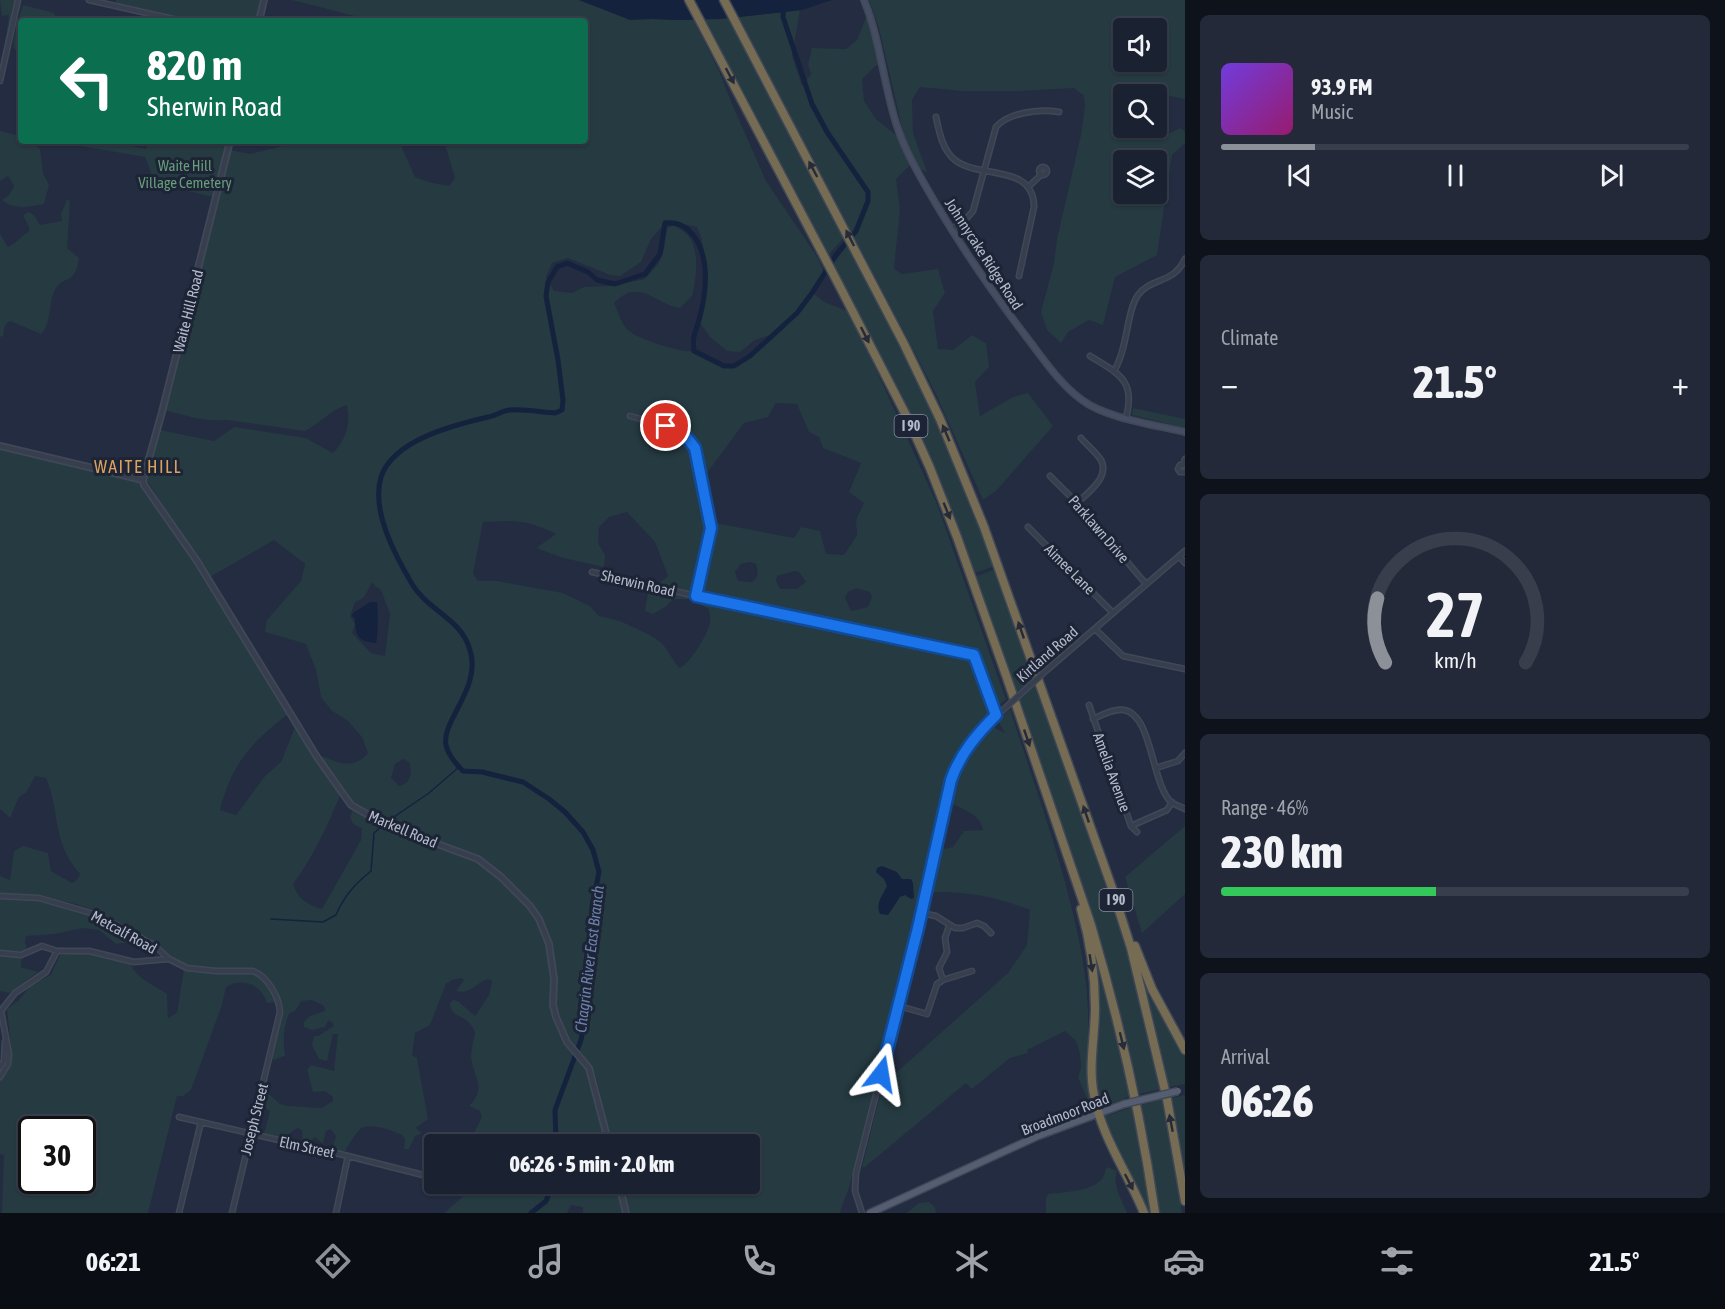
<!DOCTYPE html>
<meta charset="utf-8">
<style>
:root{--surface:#1a2130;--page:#232938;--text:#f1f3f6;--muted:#9fa3ab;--line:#383e4c;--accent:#8c9099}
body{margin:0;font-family:"Asap Condensed",sans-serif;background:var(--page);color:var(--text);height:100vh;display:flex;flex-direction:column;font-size:22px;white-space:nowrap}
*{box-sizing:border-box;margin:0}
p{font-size:20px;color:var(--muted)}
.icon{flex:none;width:33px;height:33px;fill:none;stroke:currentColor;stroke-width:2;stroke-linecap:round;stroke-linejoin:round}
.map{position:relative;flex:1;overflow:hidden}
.panel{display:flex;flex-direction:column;gap:15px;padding:15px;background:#0e121a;width:540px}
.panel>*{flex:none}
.guide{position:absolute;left:18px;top:18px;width:570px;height:126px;border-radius:6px;box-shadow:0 2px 4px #0004,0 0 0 2px var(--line);background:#0b6e4f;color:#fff;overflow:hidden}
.fabs{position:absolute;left:1113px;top:18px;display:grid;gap:12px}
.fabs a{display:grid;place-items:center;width:54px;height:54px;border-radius:6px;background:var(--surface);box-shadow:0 2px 4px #0004,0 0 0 2px var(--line);font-size:30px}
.speed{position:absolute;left:18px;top:1116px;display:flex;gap:12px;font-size:30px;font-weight:700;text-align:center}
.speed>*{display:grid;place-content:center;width:78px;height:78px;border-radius:50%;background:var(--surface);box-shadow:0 2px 4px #0004,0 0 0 2px var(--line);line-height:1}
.speed .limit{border:3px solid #111;border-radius:9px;background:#fff;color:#111}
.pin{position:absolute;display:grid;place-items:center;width:51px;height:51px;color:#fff;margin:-26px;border:3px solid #fff;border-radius:50%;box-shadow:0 2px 6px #0007}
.me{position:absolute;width:66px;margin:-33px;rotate:14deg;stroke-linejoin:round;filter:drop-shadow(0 0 4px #0008)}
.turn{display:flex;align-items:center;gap:21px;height:126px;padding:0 30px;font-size:27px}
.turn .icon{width:78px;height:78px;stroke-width:2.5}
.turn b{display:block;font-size:42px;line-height:51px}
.big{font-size:45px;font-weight:800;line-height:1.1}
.panel .card{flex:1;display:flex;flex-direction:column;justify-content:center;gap:9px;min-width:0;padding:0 21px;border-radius:9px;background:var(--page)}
.panel .dial{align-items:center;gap:0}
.dial svg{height:156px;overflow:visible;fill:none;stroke:var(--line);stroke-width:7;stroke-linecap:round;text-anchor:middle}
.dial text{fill:var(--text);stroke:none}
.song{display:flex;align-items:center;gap:18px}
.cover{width:72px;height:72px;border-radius:9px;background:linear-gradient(135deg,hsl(260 70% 55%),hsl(320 70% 35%))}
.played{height:6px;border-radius:3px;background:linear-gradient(90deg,var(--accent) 20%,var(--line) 20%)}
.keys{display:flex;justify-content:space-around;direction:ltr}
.heat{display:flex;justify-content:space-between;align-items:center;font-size:33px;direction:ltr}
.charge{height:9px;border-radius:4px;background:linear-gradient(90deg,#34c759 46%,var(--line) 0)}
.trip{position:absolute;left:424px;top:1134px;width:336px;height:60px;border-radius:6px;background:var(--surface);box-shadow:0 2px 4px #0004,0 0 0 2px var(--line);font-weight:800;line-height:60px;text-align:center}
.dock{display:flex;height:96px;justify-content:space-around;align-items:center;background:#0a0d13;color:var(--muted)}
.dock .icon{width:42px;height:42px}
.dock .selected{color:var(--accent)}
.dock b{font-size:27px;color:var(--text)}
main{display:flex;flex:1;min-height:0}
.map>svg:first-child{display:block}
</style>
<main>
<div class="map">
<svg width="1185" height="1213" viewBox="0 0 1185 1213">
<rect width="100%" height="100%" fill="#232c40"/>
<path fill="#253a41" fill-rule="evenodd" d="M0,0H16L7,49H4L9,15L2,16Z
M116,0H263L257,21H189L115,4Z
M292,0H579C615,15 655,21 694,20L719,71L732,104L766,181L818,258L824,273L813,293L824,302L850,312L937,504L1006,700L997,706L978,656L965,651L753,609L973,656L993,712C973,729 958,754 950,778L923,900L855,1175L852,1176C850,1189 843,1200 840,1213H630L621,1184H750V1144H612L596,1077L563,1029L557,1006L556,967L551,944L536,912L518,889L493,866L480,859C439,839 390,832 353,804C338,793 328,771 319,755C338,762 352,771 368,753L362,737L347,720L332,711L321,697L316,670L306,644L265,632L267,620L301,581L305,564L274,540L210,577L147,481L160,430L214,441L234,427L306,438L333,453C346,439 351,424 347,405C330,410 321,423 305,431L227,420C205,422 186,416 165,410L230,150L250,154L303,141H399L415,177L429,182L449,186L455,178L444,141H585V21H368L362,18ZM675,222L697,227C710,255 705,291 699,321L710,337L727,351L740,352L755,340L773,334C761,345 743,369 725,366C715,364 704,355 694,351C684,354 634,338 627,329C621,323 618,311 614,303C640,277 654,304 680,308L692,296C696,280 699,257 692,242C689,234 681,229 674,225L667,228L664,250L659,263L645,279L610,286L584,287L572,293L554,291L546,277L552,263L568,258L610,275L620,276L641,262L651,239L665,223ZM776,403L797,404L809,432L819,437L823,448L861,463L849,492L864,503L856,520L857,535L844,555L826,554L820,531L801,527L794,538L715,523L704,477L744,423L768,417ZM627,512L655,542L668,576L648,593L645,611L653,614L665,607L673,599H688L709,609C709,613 711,619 710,623C707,635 690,664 679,668L662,643L650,635L620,621L599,616L590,606L563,593L497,581H478L473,574L483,522C516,521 525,519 556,534L536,548L563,558L604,567L605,555L598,543L599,527L609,517ZM750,562L756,564C758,572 759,577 752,582L738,581L735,572L741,564ZM794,571L799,572L806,582L797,589H780L776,581L777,576ZM372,582L375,586L381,590L390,614L385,656L371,653L352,633L355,624L350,616L355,602C366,599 367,591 372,582ZM856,588L870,592L872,597L868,607L851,611L845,597L848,592ZM403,759L409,762C412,772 412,783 399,786L391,778L395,764Z
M869,0H1185V99L1141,90L1142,94H1124V128H1155L1159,138L1181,128L1185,132V143L1172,155L1157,255L1115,277L1103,325L1089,320L1068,332L1061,343L1047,330L1041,312L1054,263L1057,239L1081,135L1085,106L1084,96L1074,88L1018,91H962L920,87L912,100L913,133L927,172L920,169L904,136L879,28ZM1124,28H1156V62H1124ZM1156,160V194H1124V160Z
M23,5L51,12L55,14V21H21V52L14,49C12,34 19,19 23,5Z
M800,10L792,56L802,86L811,74L808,64L812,48L846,49L857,40L867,15L881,65L875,66L862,79L864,101L876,119L897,136L912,163L896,179L900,210L894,269L902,274L938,269L945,293L933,311L938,349L953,350L972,335L986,343L989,367L975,382L980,416L1013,397L1028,393L1053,426L996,491L983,500L936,394L910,343L738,17Z
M700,13L727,14L733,24L844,237L828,256Z
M0,131L21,136V141H30L40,149L43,173L49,185L44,204C30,207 13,210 2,200L9,195L14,186L8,176L0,181Z
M79,141H108L146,149L148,141H226L214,197L149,182L151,172L145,157L80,146Z
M67,199L70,201L67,248L79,258C74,288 65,273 55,290C48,303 52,324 41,334L10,321L5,325L3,336L0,337V234L8,247C17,243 21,235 29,232V227L23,215L29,212L34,215L40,225L62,221L61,214Z
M848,244L935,417L974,509L994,564L992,567L978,572L973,571L927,453L896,385L833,264Z
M1133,408L1185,419V428L1132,415Z
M0,448L140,481L142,489L203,574L288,714C251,743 232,763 220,810L236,815L265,776L281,762L295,727L340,796C327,826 313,858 293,884C298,899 308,905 322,909L361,840L362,828C354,825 352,824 350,816L353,810L386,828L466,856L484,866L519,896L535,916L542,932L550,955L552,979L551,1011L565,1044L586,1068L603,1133L592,1132L585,1134L584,1144H437L439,1138L470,1141L482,1117L480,1111L469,1106C487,1087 474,1079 471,1057C471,1049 474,1040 475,1032C473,1028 470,1023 466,1020C458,1014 450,1015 450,1003L453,1000L458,1001L475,1016L489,995L492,981L488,979C475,983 471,995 456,991L464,980L461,978L452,980L446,984L430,1025L415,1033L412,1055L417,1058L428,1119L416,1128L422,1133L415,1136L409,1149H404L405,1139L402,1135C392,1131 369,1121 359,1130C354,1136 349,1144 345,1151L341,1152L332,1149L336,1136L330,1129L326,1131L323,1144L315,1137L308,1143H303L302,1130L298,1128L291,1132L287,1138L264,1134L270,1111L262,1106L261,1100L264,1092L269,1094L280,1104L288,1106L322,1108L333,1101V1097L325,1091L313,1092L307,1070L311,1065L334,1071L338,1034H333L327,1061L319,1059L312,1045L314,1036H318L334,1026L332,1022L328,1021L325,1027L312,1030L304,1027V1022L310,1016L325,1011L324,1006L312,1000L301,1001L296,1010L289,1014C283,1029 283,1039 285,1056L273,1060L272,1057C281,1021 293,997 259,970C235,966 209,974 186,965C154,953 131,925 99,912C68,899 33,896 0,893V876L10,880L14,851L23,846L48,853L51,871L72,883L77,880L80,874C51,841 61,814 46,778L35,776L26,793L19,797L10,818L0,809Z
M993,570L996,571L1034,678L1016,695L975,577Z
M1036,684L1119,925L1133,973L1161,1089L1139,1094L1125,1031L1091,911L1018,700Z
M1010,709C1038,797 1074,890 1086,982C1091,1023 1085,1065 1090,1105L1078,1078L1081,1068L1080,1054L1076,1041L1065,1031L1027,1050L1028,1053L1010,1058L972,1089L966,1083L865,1167H862L884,1079H889L1008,973L1027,945L1030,910C992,896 971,892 930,892L942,837L944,849L953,847L964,831L983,830C980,813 963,810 949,802C955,769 968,748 993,727L1005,733L998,721Z
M1185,826V894L1142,933L1125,877Z
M0,897C24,899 47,901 70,907C98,915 123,930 147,944L143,948L129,942L116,944L99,930L82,928L55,934L26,936L25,942L28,953L21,960V967L38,972L9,993L0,991Z
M1089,934L1101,970L1131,1096L1104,1106L1102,1104L1096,1081L1097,1012Z
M87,952L131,965C137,979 155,985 167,994L168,1018L177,1013L184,969C195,970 206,973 217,973C250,975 261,964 276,1002L267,1003C261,984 243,977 226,987L222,1005L191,1090L183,1096H177L148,1213H2L4,1155L0,1154V1070L11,1048L7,1009L19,1000L31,985L51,975L60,955ZM32,1130H82V1180H32Z
M1142,973L1185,1056V1084L1169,1087Z
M1185,1095V1175L1171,1098Z
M1163,1099L1182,1213H1159L1141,1105Z
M1133,1107L1151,1213H1145L1103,1117Z
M1107,1167L1117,1171C1112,1187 1122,1199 1127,1213H1046V1199L1048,1194C1063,1192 1089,1192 1101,1180C1105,1176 1104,1172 1107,1167Z
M467,1184H617L624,1213H583V1207L571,1205L567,1213H444L467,1193Z
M929,1202L935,1207L936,1213H907L919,1203Z"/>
<path fill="#15223e" d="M579,0H832L802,10L721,19L676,20L652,19L630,20Z
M370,602H377C378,607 378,638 376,643C358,642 355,635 355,619L352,616L353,613Z
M882,866L897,872L902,879H911L913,883L914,898L911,899L905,895L900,897L888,915L880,914C875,903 883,895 887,886L884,879L876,872L877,868Z"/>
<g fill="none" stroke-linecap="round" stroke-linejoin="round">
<path stroke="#15223e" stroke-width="1.5" d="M385,823L429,793L459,767
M271,919L323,922L336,915C344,896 355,884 371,871L374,833L382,826"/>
<path stroke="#15223e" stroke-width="5" d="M556,1144L555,1110L581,1040L584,1024L589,987L592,907L599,872L593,850L583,832L565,812L549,799L523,782L482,772L463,771C456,764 448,755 446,745C441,721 482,688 470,650C461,618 428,611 412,584C395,555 371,511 381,477C393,440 454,425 488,417C495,416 502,411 509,410C524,409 541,412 555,413L562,410L563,400L558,360L546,296L548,282L557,267L567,263L588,272L597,280L615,284L645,274L660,254L665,223C676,222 686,226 693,235C711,258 706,295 699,320C695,335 692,334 694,351L724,366H734L750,356L797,313L812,293L836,255L856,231L868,201V192L827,132L812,104L783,17L784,0
M531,1213L546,1201L553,1184"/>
<g stroke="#404858" stroke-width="7">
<path id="minor" d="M89,0L182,21
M0,81L18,0
M936,117C939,132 943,151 955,160C978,179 1034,163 1034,207L1019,276
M1039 171a4 4 0 1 1 8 0a4 4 0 1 1-8 0Z
M1029,186L1041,175
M952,229L966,219L973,211L996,127C1009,112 1040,109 1059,112
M1090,356C1119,374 1136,380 1126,418
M1114,371C1128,348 1126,313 1138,295C1151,277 1174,284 1185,259
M630,416L666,426L684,434L695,448L711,528L696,596
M1185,459L1183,465H1180L1178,469L1180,472H1185
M1050,476L1077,503L1146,584
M1077,503C1088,493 1110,477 1101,460C1096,452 1087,445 1081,438
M1028,527L1112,612
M1179,556L1185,563
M592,572L696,596L974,655L996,715
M1095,629L1123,656L1185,669
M1048,669L1185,551
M1089,705L1131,826L1167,810L1172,802
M1093,719C1102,715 1114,708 1124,710C1153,715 1151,785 1172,803C1176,805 1181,807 1185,809
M1156,768L1178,761L1185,753
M1131,826L1137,832
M0,896L39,898L98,915L154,945L169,959L187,968L216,971H253C268,977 279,997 280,1012L232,1213
M922,913L936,916L955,928H963L977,923L984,926L991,933
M0,953L21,955L42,946L57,951H89L134,962L168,959
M943,980L939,968L947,952L945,938L949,926
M899,1006L927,1014L937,984L943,980L972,971
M0,1012L15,993L46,972L57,951
M0,1067L4,1061L5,1042
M0,1077L8,1064L9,1054L1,1011
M179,1117L348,1156L435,1178
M457,1184L465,1185
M179,1213L201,1122
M336,1213L348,1156
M862,1213L855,1191L856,1173L918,929L951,780C961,752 980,728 1003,710"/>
</g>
<g stroke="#404858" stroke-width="8">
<path id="tertiary" d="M259,21L264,0
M0,446L143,480
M143,480L144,485L197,561L317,757L351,805L386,825L478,859L501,877L530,906L539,919L549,944L554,979L553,1005L556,1017L567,1042L589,1068L609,1144
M143,480L162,412L230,141
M619,1184L626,1213"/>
</g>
<g stroke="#404858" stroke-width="8">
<path id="secondary" d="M864,0C880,39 883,82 896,123C905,152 921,178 936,204C964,251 995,296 1028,339C1044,360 1060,384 1082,400C1105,418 1156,425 1185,432"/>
</g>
<g stroke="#404858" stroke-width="9">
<path id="primary" d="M870,1213L1038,1136L1124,1104"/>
</g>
<g stroke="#3f4757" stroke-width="11">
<path id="motorway" d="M689,0L838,283L909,421L930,468L957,537L1007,678L1091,925C1119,1020 1141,1115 1155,1213
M724,0L904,344L940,419L984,527L1111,885L1131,948L1167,1099L1185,1201
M1081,909C1090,940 1095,975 1095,1008C1095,1037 1088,1067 1094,1095C1102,1138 1128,1173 1144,1213
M1135,946L1152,989L1185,1050"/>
</g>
<use href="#minor" stroke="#373f4f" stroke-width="4"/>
<use href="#tertiary" stroke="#373f4f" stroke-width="4.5"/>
<use href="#secondary" stroke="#454d63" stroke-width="5"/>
<use href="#primary" stroke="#555d70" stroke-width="6"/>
<use href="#motorway" stroke="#766c54" stroke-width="8"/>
<g stroke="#404858" stroke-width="7" stroke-linecap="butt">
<path id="minor-bridge" d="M1003,710L1048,669"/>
</g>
<g stroke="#404858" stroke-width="9" stroke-linecap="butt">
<path id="primary-bridge" d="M1124,1104L1178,1091"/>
</g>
<use href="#minor-bridge" stroke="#373f4f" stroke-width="4"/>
<use href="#primary-bridge" stroke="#555d70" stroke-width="6"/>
</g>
<defs><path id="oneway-solid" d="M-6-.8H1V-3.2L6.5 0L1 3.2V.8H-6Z" transform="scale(1.5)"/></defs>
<g fill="#252b38">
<use href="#oneway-solid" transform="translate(730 76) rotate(62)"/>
<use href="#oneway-solid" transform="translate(813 169) rotate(-118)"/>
<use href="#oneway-solid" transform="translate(850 238) rotate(-117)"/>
<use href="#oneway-solid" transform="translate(865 335) rotate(63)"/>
<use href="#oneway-solid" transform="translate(946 433) rotate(-113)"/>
<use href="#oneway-solid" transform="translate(947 511) rotate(68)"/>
<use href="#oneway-solid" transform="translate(1021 630) rotate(-109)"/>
<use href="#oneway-solid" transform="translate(1027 738) rotate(71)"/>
<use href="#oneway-solid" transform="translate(1086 814) rotate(-109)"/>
<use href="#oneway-solid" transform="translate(1091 963) rotate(81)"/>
<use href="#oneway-solid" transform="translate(1122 1041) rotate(76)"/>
<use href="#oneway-solid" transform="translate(1171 1123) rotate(-101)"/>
<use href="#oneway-solid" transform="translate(1129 1182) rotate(63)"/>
</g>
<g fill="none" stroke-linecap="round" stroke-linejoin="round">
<g stroke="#114b97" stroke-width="15">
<path id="route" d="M666,426L684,434L695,448L711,528L696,596L974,655L996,715C977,734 960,754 951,780L918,928L881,1074"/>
</g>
<use href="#route" stroke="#1a73e8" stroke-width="10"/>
</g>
<g text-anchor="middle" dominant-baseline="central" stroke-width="6" stroke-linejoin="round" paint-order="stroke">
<g fill="#1c2435" stroke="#868d9d" stroke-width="1.5">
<rect x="894.5" y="415" width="33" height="22" rx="4.5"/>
<rect x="1099.5" y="889" width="33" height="22" rx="4.5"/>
</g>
<g font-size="14" font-weight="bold" fill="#b3baca">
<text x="911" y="426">I 90</text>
<text x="1116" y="900">I 90</text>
</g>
<g font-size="15" fill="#699c7b" stroke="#1c2435">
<text x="185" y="165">Waite Hill<tspan x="185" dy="17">Village Cemetery</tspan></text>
</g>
<g font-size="15" fill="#b3baca" stroke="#1c2435">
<text transform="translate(984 254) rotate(57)">Johnnycake Ridge Road</text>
<text transform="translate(188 311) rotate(-76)">Waite Hill Road</text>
<text transform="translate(1099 529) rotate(49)">Parklawn Drive</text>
<text transform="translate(1070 569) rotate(45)">Aimee Lane</text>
<text transform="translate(638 583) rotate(13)">Sherwin Road</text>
<text transform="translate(1047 654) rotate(-41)">Kirtland Road</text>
<text transform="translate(1112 772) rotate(70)">Amelia Avenue</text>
<text transform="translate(403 829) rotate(23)">Markell Road</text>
<text transform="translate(124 932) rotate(29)">Metcalf Road</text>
<text transform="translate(1065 1114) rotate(-21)">Broadmoor Road</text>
<text transform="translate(254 1119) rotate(-76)">Joseph Street</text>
<text transform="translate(307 1147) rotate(12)">Elm Street</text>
</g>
<g font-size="16" font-style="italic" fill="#6b7fab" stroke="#1c2435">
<text transform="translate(589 959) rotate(-83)">Chagrin River East Branch</text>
</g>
<g font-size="18" letter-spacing="1.5" fill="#daa25e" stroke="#1c2435">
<text x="138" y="466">WAITE HILL</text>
</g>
</g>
</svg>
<div class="fabs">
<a><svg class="icon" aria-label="sound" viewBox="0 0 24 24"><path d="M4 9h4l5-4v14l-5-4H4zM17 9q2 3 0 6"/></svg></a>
<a><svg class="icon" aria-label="search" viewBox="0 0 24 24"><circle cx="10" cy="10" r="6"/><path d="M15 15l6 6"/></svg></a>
<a><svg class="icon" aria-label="layers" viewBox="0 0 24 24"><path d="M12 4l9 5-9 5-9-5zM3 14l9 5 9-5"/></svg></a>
</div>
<div class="speed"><div class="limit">30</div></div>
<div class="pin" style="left:666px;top:426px;background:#d93025"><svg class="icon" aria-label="arrive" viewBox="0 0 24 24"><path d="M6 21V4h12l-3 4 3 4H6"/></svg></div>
<svg class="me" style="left:881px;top:1074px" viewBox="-20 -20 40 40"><path d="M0-17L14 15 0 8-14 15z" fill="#1a73e8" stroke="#fff" stroke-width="4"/></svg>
<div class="trip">06:26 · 5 min · 2.0 km</div>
<div class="guide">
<div class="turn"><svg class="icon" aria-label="left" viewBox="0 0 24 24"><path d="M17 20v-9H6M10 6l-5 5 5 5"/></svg><div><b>820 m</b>Sherwin Road</div></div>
</div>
</div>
<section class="panel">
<div class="card">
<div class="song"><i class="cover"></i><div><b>93.9 FM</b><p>Music</p></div></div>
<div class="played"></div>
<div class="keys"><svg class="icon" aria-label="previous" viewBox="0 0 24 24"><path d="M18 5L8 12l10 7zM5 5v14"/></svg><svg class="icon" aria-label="pause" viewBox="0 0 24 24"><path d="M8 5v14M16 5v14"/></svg><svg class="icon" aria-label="next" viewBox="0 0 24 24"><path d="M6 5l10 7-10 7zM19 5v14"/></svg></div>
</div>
<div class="card"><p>Climate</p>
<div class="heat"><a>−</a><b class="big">21.5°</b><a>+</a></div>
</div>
<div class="card dial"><svg viewBox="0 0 100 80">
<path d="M14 69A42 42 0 1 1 86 69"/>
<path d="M14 69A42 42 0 0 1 10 36" stroke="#8c9099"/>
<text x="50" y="56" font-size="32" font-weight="700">27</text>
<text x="50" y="72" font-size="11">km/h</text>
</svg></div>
<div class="card"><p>Range · 46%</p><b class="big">230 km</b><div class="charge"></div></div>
<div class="card"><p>Arrival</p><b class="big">06:26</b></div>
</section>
</main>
<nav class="dock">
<b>06:21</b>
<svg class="icon selected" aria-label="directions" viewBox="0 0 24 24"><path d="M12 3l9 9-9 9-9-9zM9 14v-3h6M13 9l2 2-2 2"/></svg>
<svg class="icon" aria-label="music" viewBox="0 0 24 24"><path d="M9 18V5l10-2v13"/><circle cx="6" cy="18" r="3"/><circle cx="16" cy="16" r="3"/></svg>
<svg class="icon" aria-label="phone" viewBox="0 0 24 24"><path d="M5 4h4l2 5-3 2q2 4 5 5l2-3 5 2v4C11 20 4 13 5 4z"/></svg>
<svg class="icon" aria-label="climate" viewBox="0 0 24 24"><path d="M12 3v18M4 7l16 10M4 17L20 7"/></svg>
<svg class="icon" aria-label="car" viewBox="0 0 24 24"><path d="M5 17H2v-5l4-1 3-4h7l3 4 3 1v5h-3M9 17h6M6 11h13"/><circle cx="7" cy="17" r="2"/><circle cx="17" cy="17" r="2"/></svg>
<svg class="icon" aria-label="filters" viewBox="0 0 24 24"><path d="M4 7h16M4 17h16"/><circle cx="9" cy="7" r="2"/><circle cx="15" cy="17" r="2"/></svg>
<b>21.5°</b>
</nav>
